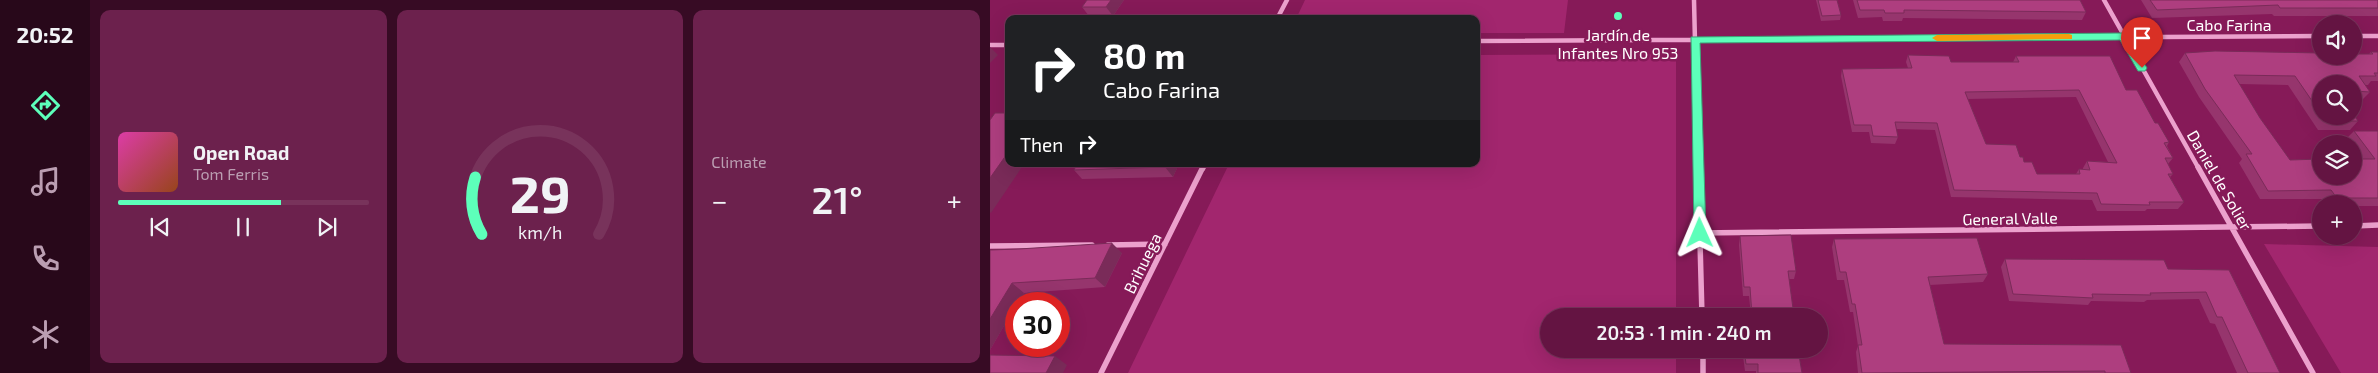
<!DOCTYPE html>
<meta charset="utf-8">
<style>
:root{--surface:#641442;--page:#6c214d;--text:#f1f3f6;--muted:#bb9eb2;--line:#78335b;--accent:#5dffba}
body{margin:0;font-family:"Exo 2",sans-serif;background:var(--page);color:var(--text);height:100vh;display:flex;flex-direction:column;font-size:19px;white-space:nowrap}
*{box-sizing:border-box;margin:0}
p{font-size:16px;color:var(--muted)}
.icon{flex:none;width:28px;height:28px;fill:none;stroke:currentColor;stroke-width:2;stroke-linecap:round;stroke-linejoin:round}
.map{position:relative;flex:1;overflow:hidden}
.sheet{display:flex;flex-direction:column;gap:10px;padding:10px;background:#370b24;width:900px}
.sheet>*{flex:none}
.guide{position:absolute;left:15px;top:15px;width:475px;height:152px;border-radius:10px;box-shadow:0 5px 20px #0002,0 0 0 1px var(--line);background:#202124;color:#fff;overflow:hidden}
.tools{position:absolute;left:1322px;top:15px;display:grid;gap:10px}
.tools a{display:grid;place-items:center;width:50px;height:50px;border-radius:50%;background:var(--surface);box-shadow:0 5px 20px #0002,0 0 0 1px var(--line);font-size:25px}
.speed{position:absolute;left:15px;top:292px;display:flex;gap:10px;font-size:25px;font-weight:700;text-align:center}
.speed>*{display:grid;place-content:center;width:65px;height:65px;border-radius:50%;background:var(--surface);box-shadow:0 5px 20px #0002,0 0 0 1px var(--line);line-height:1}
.speed .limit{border:8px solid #d22;background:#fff;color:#111}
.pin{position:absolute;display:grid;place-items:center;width:42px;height:42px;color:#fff;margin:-51px -21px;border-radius:50% 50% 50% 0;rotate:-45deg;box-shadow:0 0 5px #0007}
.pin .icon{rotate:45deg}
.me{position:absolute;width:55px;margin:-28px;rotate:359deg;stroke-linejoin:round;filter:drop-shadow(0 0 4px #0008)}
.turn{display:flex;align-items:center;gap:18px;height:105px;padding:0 15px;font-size:22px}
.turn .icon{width:65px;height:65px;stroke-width:2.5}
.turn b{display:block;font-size:35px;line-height:42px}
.then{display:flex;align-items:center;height:48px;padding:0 15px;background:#0003;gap:10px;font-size:19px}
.big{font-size:38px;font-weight:600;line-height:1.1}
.sheet .tile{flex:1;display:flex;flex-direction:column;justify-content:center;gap:8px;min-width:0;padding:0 18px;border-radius:10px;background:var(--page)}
.sheet .dial{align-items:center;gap:0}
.dial svg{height:130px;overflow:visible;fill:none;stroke:var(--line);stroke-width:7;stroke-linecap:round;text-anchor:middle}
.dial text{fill:var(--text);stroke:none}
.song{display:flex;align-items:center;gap:15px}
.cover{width:60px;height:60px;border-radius:8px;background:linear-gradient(135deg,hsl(320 70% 55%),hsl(20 70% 35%))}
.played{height:5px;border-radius:2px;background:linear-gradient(90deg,var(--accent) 65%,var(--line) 65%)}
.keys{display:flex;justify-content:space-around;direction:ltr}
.heat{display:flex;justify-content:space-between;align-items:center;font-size:28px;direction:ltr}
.sheet .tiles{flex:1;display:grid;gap:10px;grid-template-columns:repeat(3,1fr)}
.trip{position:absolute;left:550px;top:308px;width:288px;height:50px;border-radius:25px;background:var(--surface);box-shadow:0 5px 20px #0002,0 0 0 1px var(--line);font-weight:600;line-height:50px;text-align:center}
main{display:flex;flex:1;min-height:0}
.tab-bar{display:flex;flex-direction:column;width:90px;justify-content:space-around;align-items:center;background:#28081a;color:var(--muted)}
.tab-bar .icon{width:35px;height:35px}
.tab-bar .selected{color:var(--accent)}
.tab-bar b{font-size:22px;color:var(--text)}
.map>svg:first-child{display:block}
</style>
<main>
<nav class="tab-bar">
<b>20:52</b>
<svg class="icon selected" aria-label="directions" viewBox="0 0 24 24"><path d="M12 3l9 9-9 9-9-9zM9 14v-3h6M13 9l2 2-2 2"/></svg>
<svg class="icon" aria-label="music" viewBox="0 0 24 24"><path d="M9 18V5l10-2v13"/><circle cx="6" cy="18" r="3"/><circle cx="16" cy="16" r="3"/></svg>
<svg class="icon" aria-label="phone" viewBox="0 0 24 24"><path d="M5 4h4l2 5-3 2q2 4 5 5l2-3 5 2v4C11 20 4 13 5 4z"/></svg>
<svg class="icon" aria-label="climate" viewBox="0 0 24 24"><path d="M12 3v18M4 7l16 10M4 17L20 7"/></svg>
</nav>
<section class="sheet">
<div class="tiles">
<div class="tile">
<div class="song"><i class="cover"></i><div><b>Open Road</b><p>Tom Ferris</p></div></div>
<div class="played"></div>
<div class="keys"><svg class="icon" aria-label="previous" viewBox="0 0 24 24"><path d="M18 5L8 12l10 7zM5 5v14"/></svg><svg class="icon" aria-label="pause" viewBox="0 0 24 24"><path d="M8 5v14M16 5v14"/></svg><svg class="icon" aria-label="next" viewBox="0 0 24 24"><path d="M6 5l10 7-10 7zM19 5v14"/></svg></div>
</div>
<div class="tile dial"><svg viewBox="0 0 100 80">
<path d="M14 69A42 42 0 1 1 86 69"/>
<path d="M14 69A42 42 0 0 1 10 34" stroke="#5dffba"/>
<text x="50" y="56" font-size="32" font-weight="700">29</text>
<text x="50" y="72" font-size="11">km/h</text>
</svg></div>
<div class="tile"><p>Climate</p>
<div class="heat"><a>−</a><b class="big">21°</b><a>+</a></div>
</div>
</div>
</section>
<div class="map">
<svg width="1388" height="373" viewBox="0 0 1388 373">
<rect width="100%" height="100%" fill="#861a58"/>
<path fill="#a2266e" d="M315,0H578L574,33H486V19H306Z
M686,54V316H559V349H686V373H138L239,164H486V55Z
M1274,244L1388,247V373H1351Z"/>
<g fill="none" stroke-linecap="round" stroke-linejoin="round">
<path stroke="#eca1cd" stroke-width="4.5" d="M704,0L708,169
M1114,0L1209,169
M287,19L297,0
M1364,36H1388
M486,41L1331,36
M0,45H19
M213,169L215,164"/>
<path stroke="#eca1cd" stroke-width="5.5" d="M708,167L712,316
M1208,167L1323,373
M1364,226L1388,225
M710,233L1331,226
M118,245L175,244
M0,246L102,245
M713,349V373
M111,373L213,167"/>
</g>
<path fill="#96356d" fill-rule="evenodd" d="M97,0H134L123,16H99L92,7Z
M826,0H847L851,15L850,20L831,21Z
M863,0H1090L1096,12L1092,20L913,18L912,21H893L892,17L868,18Z
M1151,0H1388V16H1284L1282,14L1162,18Z
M1381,52H1388V81H1381L1378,85H1375L1380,92L1372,100H1364V84H1331V116H1364L1368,121L1360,130H1328L1298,85L1249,84L1270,118L1300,160L1370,159L1364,151V144H1358L1355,140L1364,131H1388V206H1364V204H1336L1332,199H1270L1249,163L1252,159L1209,97L1189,62L1195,53L1379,54Z
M918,55L961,62H1023L1026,56L1136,90L1165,123L1179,142L1177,146L1183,158L1178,164L1183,174L1180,177L1194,202L1188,209H1157L1155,211H1107L1102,200L961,197L945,130L906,129L908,137L905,144L881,143L879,132H862L851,76L852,69L918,68L916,62ZM1086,97L1118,162L1097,161L1093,168V169H1089L1086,174H1047L1034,162L1030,157L996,144L978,99Z
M87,164H189L183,177L92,179L84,170Z
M750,236L806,271L804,279H799L804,316H761L759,296H753L749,245Z
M844,239L998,274L993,282L940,285L954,344L1141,373H868L866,352L868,346L863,312H860L854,280H847L842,247Z
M0,250L132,253L115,287L34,293L27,304H26V305L0,350Z
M1015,259L1178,269L1239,270L1290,373H1247L1225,324L1220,323L1209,299L1157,300L1154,302L1101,301L1098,305L1019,301L1011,267Z
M752,349H808L812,373H766V371H755Z"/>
<path fill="#7a2b59" d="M121,0H134L123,16L116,7Z
M0,47L8,55L0,63Z
M19,151V164H34L1,213L0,212V178Z
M177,164H189L183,177L175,167Z
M122,243L132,253L115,287L105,278Z
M22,283L34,293L27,304H26V305L0,350V319Z
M65,356L77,365L73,373H56Z"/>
<path fill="#ae3e7f" stroke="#7a2b59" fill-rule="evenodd" d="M97,0H121L116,7H92Z
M828,0H847L851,15L832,16Z
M867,0H1090L1096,12L914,10V13H895L894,10H870Z
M1160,0H1388V8H1290L1288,5L1167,10Z
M1225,51L1331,53V56H1364V54H1383L1381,52H1388V73H1384L1386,76H1369L1380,92L1364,91V84H1331V114L1305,76L1244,75L1270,118L1300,160L1331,159V176H1364V159H1385L1364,131H1388V198H1347L1341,190L1278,191L1256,154H1262L1215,89L1195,53Z
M918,55L959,56L961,62H1029L1026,56H1120L1136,90H1147L1165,123H1168L1179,142L1174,143L1183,158H1175L1183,174H1178L1194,202H1159L1160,205L1111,204L1107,193L964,190L947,123L905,122L908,137L883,136L881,125H864L852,69L922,68ZM1089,90L1127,163L1097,161L1100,170L1089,169L1090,174H1047L1042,162H1034L1033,157H1030L1026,145L996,144L975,92Z
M5,113H19V151L0,178V120Z
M1364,115L1368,121H1336L1332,116H1364Z
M87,164H177L175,167L84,170Z
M801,235L806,271H798L804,316H762L760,287H754L750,236Z
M987,238L998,274L938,277L954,344L1131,345L1141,373H1115V371L872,373L868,345H872L865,304H862L856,272H850L844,239Z
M122,243L105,278L22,283L0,319V250L29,249Z
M1015,259L1174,260L1178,269L1239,270L1290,373H1258L1232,317H1227L1216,292L1160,293L1161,295L1102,294L1103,298L1023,294Z
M754,349H808L812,373H768V364H756Z
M0,355L65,356L56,373H0Z"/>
<path fill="#5dffba" stroke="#3ca679" d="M1134,33L1138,36L1157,68L1155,71H1148L1130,40L710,43L716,233L710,238L704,233L701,37Z"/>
<path fill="#f59e0b" d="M1079,34L1082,35V39L947,41L942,38L947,35Z"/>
<circle fill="#5dffba" stroke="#861a58" stroke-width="2" cx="628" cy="16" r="5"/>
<g text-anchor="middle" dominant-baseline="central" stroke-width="5" stroke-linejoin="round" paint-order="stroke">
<g font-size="16" fill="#fff" stroke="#861a58">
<text x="1239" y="24">Cabo Farina</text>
<text transform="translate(1230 180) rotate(60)">Daniel de Solier</text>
<text transform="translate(1020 218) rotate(-1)">General Valle</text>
<text transform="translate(152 263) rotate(-64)">Brihuega</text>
</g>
<g font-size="16" fill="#fff" stroke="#861a58">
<text x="628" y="34">Jardín de<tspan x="628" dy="18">Infantes Nro 953</tspan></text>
</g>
</g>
</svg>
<div class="tools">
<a><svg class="icon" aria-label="sound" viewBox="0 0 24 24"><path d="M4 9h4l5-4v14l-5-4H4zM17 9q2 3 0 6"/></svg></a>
<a><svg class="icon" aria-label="search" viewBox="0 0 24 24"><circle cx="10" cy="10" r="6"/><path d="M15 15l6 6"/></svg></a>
<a><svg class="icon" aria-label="layers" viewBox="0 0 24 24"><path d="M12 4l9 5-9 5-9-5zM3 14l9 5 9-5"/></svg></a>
<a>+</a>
</div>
<div class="speed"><div class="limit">30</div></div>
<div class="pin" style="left:1152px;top:68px;background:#d93025"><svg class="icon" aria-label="arrive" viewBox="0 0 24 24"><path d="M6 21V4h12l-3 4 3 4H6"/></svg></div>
<svg class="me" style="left:710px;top:233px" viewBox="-20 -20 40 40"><path d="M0-17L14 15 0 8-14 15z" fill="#5dffba" stroke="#fff" stroke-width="4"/></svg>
<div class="trip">20:53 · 1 min · 240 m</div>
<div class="guide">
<div class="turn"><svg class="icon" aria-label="right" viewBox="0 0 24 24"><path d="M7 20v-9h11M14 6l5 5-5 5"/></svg><div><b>80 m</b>Cabo Farina</div></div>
<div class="then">Then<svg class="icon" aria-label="right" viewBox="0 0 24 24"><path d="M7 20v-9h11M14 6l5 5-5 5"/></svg></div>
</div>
</div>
</main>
